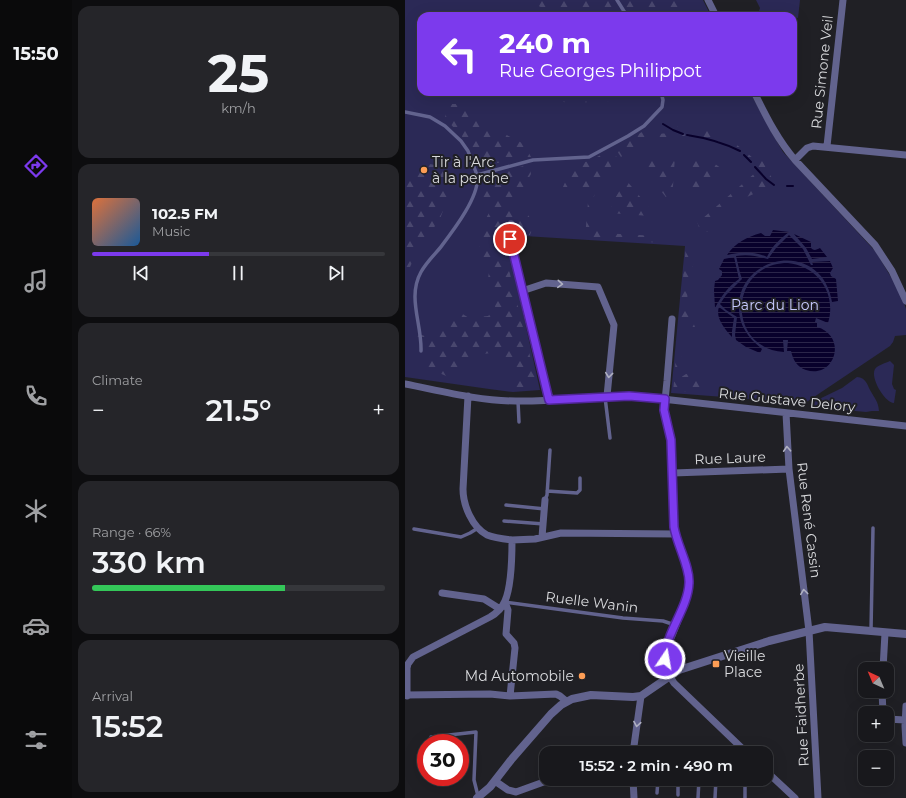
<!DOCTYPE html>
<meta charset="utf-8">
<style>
:root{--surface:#18181c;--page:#252529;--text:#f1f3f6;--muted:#9fa0a3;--line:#36373b;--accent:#7c3aed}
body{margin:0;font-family:Montserrat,sans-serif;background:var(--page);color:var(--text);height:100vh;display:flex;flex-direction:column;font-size:15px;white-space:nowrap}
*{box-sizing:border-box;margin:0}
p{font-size:13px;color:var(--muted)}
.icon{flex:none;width:22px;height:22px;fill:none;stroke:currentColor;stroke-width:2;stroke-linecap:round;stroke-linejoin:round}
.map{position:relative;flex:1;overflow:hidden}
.sheet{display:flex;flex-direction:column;gap:6px;padding:6px;background:#0d0d0f;width:333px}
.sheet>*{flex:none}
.banner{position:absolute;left:12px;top:12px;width:380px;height:84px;border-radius:12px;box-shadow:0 4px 16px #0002,0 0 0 1px var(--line);background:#7c3aed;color:#fff;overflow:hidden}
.needle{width:26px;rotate:316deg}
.tools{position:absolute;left:453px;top:662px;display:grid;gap:8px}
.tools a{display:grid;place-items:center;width:36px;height:36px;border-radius:8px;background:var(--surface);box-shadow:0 4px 16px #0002,0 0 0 1px var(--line);font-size:20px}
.speed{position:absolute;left:12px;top:734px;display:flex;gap:8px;font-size:20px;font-weight:700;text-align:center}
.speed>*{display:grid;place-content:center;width:52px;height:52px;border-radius:50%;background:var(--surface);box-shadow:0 4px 16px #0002,0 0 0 1px var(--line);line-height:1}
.speed .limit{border:6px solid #d22;background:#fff;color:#111}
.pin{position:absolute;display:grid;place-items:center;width:34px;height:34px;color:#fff;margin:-17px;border:2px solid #fff;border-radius:50%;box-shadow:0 1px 4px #0007}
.me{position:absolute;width:44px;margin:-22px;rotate:12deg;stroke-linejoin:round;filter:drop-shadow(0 0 3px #0008)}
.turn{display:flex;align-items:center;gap:14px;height:84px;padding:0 16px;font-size:18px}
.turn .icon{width:52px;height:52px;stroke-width:2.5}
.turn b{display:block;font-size:28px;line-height:34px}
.big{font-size:30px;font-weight:600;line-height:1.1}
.sheet .widget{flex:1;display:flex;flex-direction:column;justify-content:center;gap:6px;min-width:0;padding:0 14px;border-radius:12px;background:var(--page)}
.sheet .dial{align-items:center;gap:0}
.dial b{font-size:52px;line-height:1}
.song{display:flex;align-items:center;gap:12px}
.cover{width:48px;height:48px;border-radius:6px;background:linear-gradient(135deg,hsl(20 70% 55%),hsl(210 70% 35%))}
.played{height:4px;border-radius:2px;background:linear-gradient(90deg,var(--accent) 40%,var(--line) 40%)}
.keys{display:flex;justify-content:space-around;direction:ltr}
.heat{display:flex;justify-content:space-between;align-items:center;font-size:22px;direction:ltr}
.charge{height:6px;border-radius:3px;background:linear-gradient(90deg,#34c759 66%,var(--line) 0)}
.trip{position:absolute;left:134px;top:746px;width:234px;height:40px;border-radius:12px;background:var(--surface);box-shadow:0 4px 16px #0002,0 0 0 1px var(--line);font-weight:600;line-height:40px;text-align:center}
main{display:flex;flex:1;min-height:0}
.tabs{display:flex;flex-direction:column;width:72px;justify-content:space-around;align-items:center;background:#0a0a0b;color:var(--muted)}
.tabs .icon{width:28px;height:28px}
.tabs .selected{color:var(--accent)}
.tabs b{font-size:18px;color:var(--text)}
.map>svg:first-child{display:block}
</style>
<main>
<nav class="tabs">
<b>15:50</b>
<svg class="icon selected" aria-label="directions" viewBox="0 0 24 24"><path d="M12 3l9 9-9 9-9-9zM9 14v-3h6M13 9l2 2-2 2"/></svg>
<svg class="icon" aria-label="music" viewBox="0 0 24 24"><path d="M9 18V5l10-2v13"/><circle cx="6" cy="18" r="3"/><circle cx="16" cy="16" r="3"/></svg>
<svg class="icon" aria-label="phone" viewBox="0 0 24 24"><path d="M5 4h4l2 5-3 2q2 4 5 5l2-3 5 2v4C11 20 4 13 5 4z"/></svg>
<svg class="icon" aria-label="climate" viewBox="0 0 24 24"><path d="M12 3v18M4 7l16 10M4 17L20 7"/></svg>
<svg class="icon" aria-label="car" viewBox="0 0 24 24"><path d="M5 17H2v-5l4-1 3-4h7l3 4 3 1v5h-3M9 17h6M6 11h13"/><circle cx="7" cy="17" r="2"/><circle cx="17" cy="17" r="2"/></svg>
<svg class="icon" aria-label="filters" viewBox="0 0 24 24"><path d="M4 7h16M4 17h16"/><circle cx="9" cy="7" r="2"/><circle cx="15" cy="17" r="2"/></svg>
</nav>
<section class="sheet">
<div class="widget dial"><b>25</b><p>km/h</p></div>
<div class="widget">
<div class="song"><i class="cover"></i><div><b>102.5 FM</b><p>Music</p></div></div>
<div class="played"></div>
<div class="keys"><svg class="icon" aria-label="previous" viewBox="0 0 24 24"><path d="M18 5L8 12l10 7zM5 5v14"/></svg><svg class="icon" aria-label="pause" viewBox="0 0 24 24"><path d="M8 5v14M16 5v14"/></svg><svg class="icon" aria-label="next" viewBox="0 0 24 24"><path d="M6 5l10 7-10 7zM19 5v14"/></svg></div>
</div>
<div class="widget"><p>Climate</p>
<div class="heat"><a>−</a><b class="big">21.5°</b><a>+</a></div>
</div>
<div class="widget"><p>Range · 66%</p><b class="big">330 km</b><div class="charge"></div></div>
<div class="widget"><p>Arrival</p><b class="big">15:52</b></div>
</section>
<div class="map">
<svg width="501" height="798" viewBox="0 0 501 798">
<defs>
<pattern id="forest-firs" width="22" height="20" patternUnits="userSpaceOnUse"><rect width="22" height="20" fill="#2b2956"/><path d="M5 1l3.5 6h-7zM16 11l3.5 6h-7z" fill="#49476e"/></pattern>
<pattern id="water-rules" width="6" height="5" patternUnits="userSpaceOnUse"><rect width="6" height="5" fill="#08002b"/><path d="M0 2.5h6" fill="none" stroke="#2b2549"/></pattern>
</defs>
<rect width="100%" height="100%" fill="#202025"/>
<path fill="#2b2956" d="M0,0H298L306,16H16V92H345L367,133L378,152L471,252L496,294L501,309V335L490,336L488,342L485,346L400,403L266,393L280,246L103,235L101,236L135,390L108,392L84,389L0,377Z
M351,0H395L393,18L388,17V16L368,15V12L354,11L355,8Z
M485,361L489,365L487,384L489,389L491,390L489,403C479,402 465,377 470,369C473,365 481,363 485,361Z
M452,377C461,378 462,384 465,390C470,399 473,401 474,411H467L461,412L408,407L405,405L406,403L437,388Z"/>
<path fill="url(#forest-firs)" d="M123,0H280L288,16H153C144,9 132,7 123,0Z
M135,92H236L206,101L166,103L144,100L134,94Z
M42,104H51L94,131L119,144L126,157L76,166C68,147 55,133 40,119Z
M276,125L280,136C254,136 236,141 216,157L210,148L213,144L239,131L252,134L265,133L273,126Z
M280,126C310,130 328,139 350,160L345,165C341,161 338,156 334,153C321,141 300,139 283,137Z
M206,149L213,159C208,165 202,170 198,176C189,191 185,208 184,226H198L196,233L253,236L259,243L180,238L184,190H157L158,187L166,169L174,163L185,161Z
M270,156L267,201H264L236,166L248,160Z
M288,156C301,158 311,163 320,172L289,202L285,201Z
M357,160L369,182L364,187L322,206L306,225L303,232L295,230L291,219L293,216L297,219L350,173L347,169Z
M14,164C31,163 33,165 43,178L42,201L34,221L22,236L11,254L5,267L4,278L0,286V173Z
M124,165L126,174L121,183L117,195L107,197L109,211L123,215L129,224L125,235L101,233L96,225L90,228L96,237L133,389L108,390L109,366C104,362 97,356 90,354C74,349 57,369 46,378L20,367L21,342L0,339V333L23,336C34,328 46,322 56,313L64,318L83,316L91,309L82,285L84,272L73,261L75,241L79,222L90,202L74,195L78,186L79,177L101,170Z
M221,180L247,211L245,216L204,213L209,200Z
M281,246L292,252C287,267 280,293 283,309C284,315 288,321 290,327L283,331L280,327L273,331Z
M271,348L280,363L270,370Z
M281,374L290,375L298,384L295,392L268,391L269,382Z"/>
<path fill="url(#water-rules)" d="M368,230L384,232C375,239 367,246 362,257C348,251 336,252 322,255C330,243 342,237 356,233L360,236H365Z
M389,234L406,242V248C409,251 411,250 415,248L422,257L407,259L401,248Z
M384,235L398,249L406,265H408L407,262L425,261L428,268L425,273L426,276L431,279L433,301L427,302C425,291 421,281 413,273C385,246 335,266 334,305C333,324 342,337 357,349L355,353L341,347L331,340L330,335L332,317L321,310L315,304L321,295L337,279L335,273L331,256C343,254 352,256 363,259L371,248Z
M329,257L334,279C323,287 317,295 310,308L309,290L310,281L313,280L317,275V271L314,269L319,259Z
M383,263C413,266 432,294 423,323L411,318L410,322L412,323V327C443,336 430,379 401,370C392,367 388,360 386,351H382L383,340H378L379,352C320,348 324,263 383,263Z
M314,307L329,318L327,331V337C320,329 310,318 314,307Z"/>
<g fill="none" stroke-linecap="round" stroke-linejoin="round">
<path stroke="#08002b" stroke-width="2" d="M258,124L268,130L278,134
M282,135C302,138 317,142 335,151
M339,155L346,162
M350,167L361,179L369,185
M382,186H388"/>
<path stroke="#62638e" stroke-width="3.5" d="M212,0L222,16
M0,112L25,117L40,126L56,141L63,151L72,175L128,160L184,157L223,136L239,126L257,107L258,100L256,92
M16,351C17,324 2,297 16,272C21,263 29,255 35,248C48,231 76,195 72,175
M200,397L205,438
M113,401L114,422
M142,491L172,493L175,490V478
M140,500L142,495L145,450
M101,505L140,509
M99,521L139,524
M9,529L56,537L65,533L73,528
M100,602L218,618L258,621L270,625
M466,630L468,528
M26,743V737L71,732L69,780L73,796
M273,779V795
M252,793L253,779
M293,798L294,779
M310,798L311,779
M340,798V779"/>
<path stroke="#62638e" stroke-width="7" d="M303,0L311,16
M349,92C361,116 372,139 390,160L470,245L487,271L501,301
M422,146L438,0
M390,160L402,148L408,146L501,155
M106,224L105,239L144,400
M117,291L141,283L193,287L209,325L202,396
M267,319L262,381L259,410L266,441L269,527C272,544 281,558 284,574C287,593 269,629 262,648C258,660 262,673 269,683L342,753
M0,384C36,391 74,401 111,401C154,402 196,394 239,397L501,426
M381,413L384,469L404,631L413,798
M268,473L384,469
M137,537L140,500
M107,540L130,539L156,533L270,534
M37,593L79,599L95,609
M100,602L103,610L101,634L109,643L110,648L105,696L151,694L155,696L161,701
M478,669L480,633
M477,691L478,713
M0,695L85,694L105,696
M2,696V668L3,664L8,657L85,617C92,613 97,608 100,601C106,587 107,556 107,540C99,539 90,538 82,535C67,527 58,505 58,489L63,396
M501,706L500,726L501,743
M482,719L500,720
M228,753L236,696
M361,771L390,798
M228,779L229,798
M90,781L103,790L111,792L147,779"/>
<path stroke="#62638e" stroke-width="8" d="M72,798L85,787L106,760L146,714L156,705L167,699L186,695L228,697L236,696L274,670L364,641L420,627L501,634"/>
</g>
<defs><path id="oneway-chevron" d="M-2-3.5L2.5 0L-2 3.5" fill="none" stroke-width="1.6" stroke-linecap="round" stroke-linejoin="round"/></defs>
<g stroke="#afb0c1">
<use href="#oneway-chevron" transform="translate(155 284) rotate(4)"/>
<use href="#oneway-chevron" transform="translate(204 375) rotate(96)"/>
<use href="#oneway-chevron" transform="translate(382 449) rotate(-93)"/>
<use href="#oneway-chevron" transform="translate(399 592) rotate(-97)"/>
<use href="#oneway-chevron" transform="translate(232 724) rotate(99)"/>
</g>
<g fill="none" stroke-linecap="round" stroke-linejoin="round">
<g stroke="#51269a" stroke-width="10">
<path id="route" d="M105,239L144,400L224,396L260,399L259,410L266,440L269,527C272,545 285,567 284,583C283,609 260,633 260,659"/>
</g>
<use href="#route" stroke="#7c3aed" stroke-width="7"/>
</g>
<g fill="#fd9d55" stroke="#202025" stroke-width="1.5">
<circle cx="19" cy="170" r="4"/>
<rect x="307" y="660" width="8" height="8" rx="2"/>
<circle cx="177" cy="676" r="4"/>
</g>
<g text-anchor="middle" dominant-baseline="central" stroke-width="4" stroke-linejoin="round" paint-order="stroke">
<g font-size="14" fill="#d9dadd" stroke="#202025">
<text transform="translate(417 72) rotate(-84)">Rue Simone Veil</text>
<text transform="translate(382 400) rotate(6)">Rue Gustave Delory</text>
<text transform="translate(325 458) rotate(-2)">Rue Laure</text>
<text transform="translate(404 520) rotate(83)">Rue René Cassin</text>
<text transform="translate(187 602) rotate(7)">Ruelle Wanin</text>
<text transform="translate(396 715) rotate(-93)">Rue Faidherbe</text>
</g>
<g font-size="14" fill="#d9dadd" stroke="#202025" text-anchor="start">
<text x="27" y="162">Tir à l'Arc<tspan x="27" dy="16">à la perche</tspan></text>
<text x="319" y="656">Vieille<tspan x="319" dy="16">Place</tspan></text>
<text x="169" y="676" text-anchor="end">Md Automobile</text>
</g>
<g font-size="14" fill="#c8cbff" stroke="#202025">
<text x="370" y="305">Parc du Lion</text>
</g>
</g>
</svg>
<div class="tools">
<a><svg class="needle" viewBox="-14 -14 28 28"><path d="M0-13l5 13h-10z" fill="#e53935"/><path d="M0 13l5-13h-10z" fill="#9fa0a3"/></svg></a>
<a>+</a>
<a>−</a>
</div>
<div class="speed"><div class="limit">30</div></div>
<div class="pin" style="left:105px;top:239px;background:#d93025"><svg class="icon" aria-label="arrive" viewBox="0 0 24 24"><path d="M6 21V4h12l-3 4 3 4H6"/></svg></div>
<svg class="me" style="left:260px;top:659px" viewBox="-20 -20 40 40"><circle r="17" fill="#7c3aed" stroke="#fff" stroke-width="3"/><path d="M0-11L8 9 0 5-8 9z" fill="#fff"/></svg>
<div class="trip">15:52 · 2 min · 490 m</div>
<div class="banner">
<div class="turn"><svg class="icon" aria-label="left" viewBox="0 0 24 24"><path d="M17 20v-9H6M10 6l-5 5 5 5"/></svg><div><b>240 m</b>Rue Georges Philippot</div></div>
</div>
</div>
</main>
